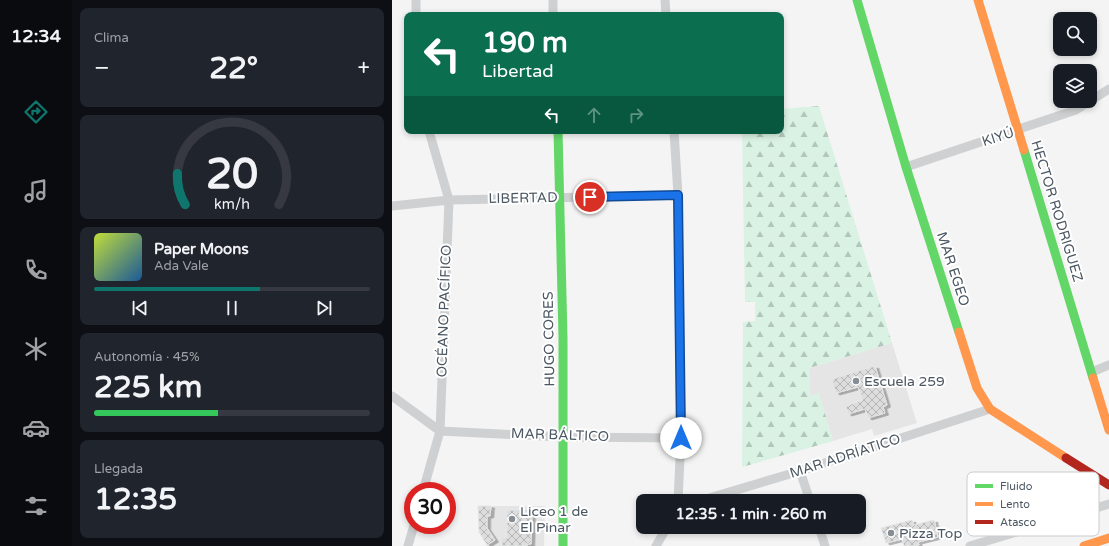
<!DOCTYPE html>
<html lang="es">
<meta charset="utf-8">
<style>
:root{--surface:#171b24;--page:#20242c;--text:#f1f3f6;--muted:#9ea1a6;--line:#363941;--accent:#0f766e}
body{margin:0;font-family:"Varela Round",sans-serif;background:var(--page);color:var(--text);height:100vh;display:flex;flex-direction:column;font-size:15px;white-space:nowrap}
*{box-sizing:border-box;margin:0}
p{font-size:13px;color:var(--muted)}
.icon{flex:none;width:22px;height:22px;fill:none;stroke:currentColor;stroke-width:2;stroke-linecap:round;stroke-linejoin:round}
.map{position:relative;flex:1;overflow:hidden}
.side{display:flex;flex-direction:column;gap:8px;padding:8px;background:#0d0f14;width:320px}
.side>*{flex:none}
.banner{position:absolute;left:12px;top:12px;width:380px;height:122px;border-radius:8px;box-shadow:0 2px 6px #0003;background:#0b6e4f;color:#fff;overflow:hidden}
.fabs{position:absolute;left:661px;top:12px;display:grid;gap:8px}
.fabs a{display:grid;place-items:center;width:44px;height:44px;border-radius:8px;background:var(--surface);box-shadow:0 2px 6px #0003;font-size:20px}
.speed{position:absolute;left:12px;top:482px;display:flex;gap:8px;font-size:20px;font-weight:700;text-align:center}
.speed>*{display:grid;place-content:center;width:52px;height:52px;border-radius:50%;background:var(--surface);box-shadow:0 2px 6px #0003;line-height:1}
.speed .limit{border:6px solid #d22;background:#fff;color:#111}
.pin{position:absolute;display:grid;place-items:center;width:34px;height:34px;color:#fff;margin:-17px;border:2px solid #fff;border-radius:50%;box-shadow:0 1px 4px #0007}
.me{position:absolute;width:44px;margin:-22px;rotate:0deg;stroke-linejoin:round;filter:drop-shadow(0 0 3px #0008)}
.turn{display:flex;align-items:center;gap:14px;height:84px;padding:0 12px;font-size:18px}
.turn .icon{width:52px;height:52px;stroke-width:2.5}
.turn b{display:block;font-size:28px;line-height:34px}
.lanes{display:flex;align-items:center;height:38px;padding:0 12px;background:#0003;justify-content:center;gap:20px;direction:ltr}
.lanes .off{opacity:.35}
.big{font-size:30px;font-weight:800;line-height:1.1}
.side .card{flex:1;display:flex;flex-direction:column;justify-content:center;gap:6px;min-width:0;padding:0 14px;border-radius:8px;background:var(--page)}
.side .dial{align-items:center;gap:0}
.dial svg{height:104px;overflow:visible;fill:none;stroke:var(--line);stroke-width:7;stroke-linecap:round;text-anchor:middle}
.dial text{fill:var(--text);stroke:none}
.song{display:flex;align-items:center;gap:12px}
.cover{width:48px;height:48px;border-radius:6px;background:linear-gradient(135deg,hsl(70 70% 55%),hsl(210 70% 35%))}
.played{height:4px;border-radius:2px;background:linear-gradient(90deg,var(--accent) 60%,var(--line) 60%)}
.keys{display:flex;justify-content:space-around;direction:ltr}
.heat{display:flex;justify-content:space-between;align-items:center;font-size:22px;direction:ltr}
.charge{height:6px;border-radius:3px;background:linear-gradient(90deg,#34c759 45%,var(--line) 0)}
.trip{position:absolute;left:244px;top:494px;width:230px;height:40px;border-radius:8px;background:var(--surface);box-shadow:0 2px 6px #0003;font-weight:800;line-height:40px;text-align:center}
main{display:flex;flex:1;min-height:0}
.tab-bar{display:flex;flex-direction:column;width:72px;justify-content:space-around;align-items:center;background:#090b0e;color:var(--muted)}
.tab-bar .icon{width:28px;height:28px}
.tab-bar .on{color:var(--accent)}
.tab-bar b{font-size:18px;color:var(--text)}
.map>svg:first-child{display:block}
</style>
<main>
<nav class="tab-bar">
<b>12:34</b>
<svg class="icon on" aria-label="directions" viewBox="0 0 24 24"><path d="M12 3l9 9-9 9-9-9zM9 14v-3h6M13 9l2 2-2 2"/></svg>
<svg class="icon" aria-label="music" viewBox="0 0 24 24"><path d="M9 18V5l10-2v13"/><circle cx="6" cy="18" r="3"/><circle cx="16" cy="16" r="3"/></svg>
<svg class="icon" aria-label="phone" viewBox="0 0 24 24"><path d="M5 4h4l2 5-3 2q2 4 5 5l2-3 5 2v4C11 20 4 13 5 4z"/></svg>
<svg class="icon" aria-label="climate" viewBox="0 0 24 24"><path d="M12 3v18M4 7l16 10M4 17L20 7"/></svg>
<svg class="icon" aria-label="car" viewBox="0 0 24 24"><path d="M5 17H2v-5l4-1 3-4h7l3 4 3 1v5h-3M9 17h6M6 11h13"/><circle cx="7" cy="17" r="2"/><circle cx="17" cy="17" r="2"/></svg>
<svg class="icon" aria-label="filters" viewBox="0 0 24 24"><path d="M4 7h16M4 17h16"/><circle cx="9" cy="7" r="2"/><circle cx="15" cy="17" r="2"/></svg>
</nav>
<section class="side">
<div class="card"><p>Clima</p>
<div class="heat"><a>−</a><b class="big">22°</b><a>+</a></div>
</div>
<div class="card dial"><svg viewBox="0 0 100 80">
<path d="M14 69A42 42 0 1 1 86 69"/>
<path d="M14 69A42 42 0 0 1 8 45" stroke="#0f766e"/>
<text x="50" y="56" font-size="32" font-weight="700">20</text>
<text x="50" y="72" font-size="11">km/h</text>
</svg></div>
<div class="card">
<div class="song"><i class="cover"></i><div><b>Paper Moons</b><p>Ada Vale</p></div></div>
<div class="played"></div>
<div class="keys"><svg class="icon" aria-label="previous" viewBox="0 0 24 24"><path d="M18 5L8 12l10 7zM5 5v14"/></svg><svg class="icon" aria-label="pause" viewBox="0 0 24 24"><path d="M8 5v14M16 5v14"/></svg><svg class="icon" aria-label="next" viewBox="0 0 24 24"><path d="M6 5l10 7-10 7zM19 5v14"/></svg></div>
</div>
<div class="card"><p>Autonomía · 45%</p><b class="big">225 km</b><div class="charge"></div></div>
<div class="card"><p>Llegada</p><b class="big">12:35</b></div>
</section>
<div class="map">
<svg width="717" height="546" viewBox="0 0 717 546">
<defs>
<pattern id="forest-firs" width="22" height="20" patternUnits="userSpaceOnUse"><rect width="22" height="20" fill="#d9f2e3"/><path d="M5 1l3.5 6h-7zM16 11l3.5 6h-7z" fill="#b2c7bb"/></pattern>
<pattern id="building-cross-hatch" width="8" height="8" patternUnits="userSpaceOnUse"><rect width="8" height="8" fill="#ddddde"/><path d="M0 0l8 8M0 8l8-8" fill="none" stroke="#b5b6b7"/></pattern>
<filter id="shadow"><feDropShadow dx="3.5" dy="2" stdDeviation="0" flood-color="#0004"/></filter>
</defs>
<rect width="100%" height="100%" fill="#f4f4f4"/>
<path fill="#e6e5e6" d="M500,343L525,423L482,436L480,429L441,441L427,394L418,396L417,368Z
M86,506H153L152,546H95L87,532Z"/>
<path fill="url(#forest-firs)" d="M427,106L500,343L417,368L418,396L427,393L441,441L350,467L351,322L363,321V302H353L350,131H389V109Z"/>
<path fill="url(#building-cross-hatch)" stroke="#e5e6e7" filter="url(#shadow)" d="M483,366L495,405L491,407L493,413L476,418L473,409L456,414L454,406L471,400L466,387L444,393L440,379Z
M86,506H99L98,516H95V528L103,540L95,545L87,532Z
M115,510H140L139,544H135V546H110V538H115Z
M520,520L522,525L542,520L546,537L526,542L527,545L521,546H512L510,539L494,543L489,528Z"/>
<g fill="none" stroke-linecap="round" stroke-linejoin="round">
<path stroke="#ced0d2" stroke-width="9" d="M24,0V15
M161,0V15
M273,0L274,15
M282,131L286,195L289,438L286,501
M514,167L684,110L717,89
M0,206L57,200L286,195
M700,372L717,365
M0,396L48,431L172,437L289,438
M408,471L418,501
M31,491L48,431L57,200L37,131
M307,501L408,471L598,409
M427,527L433,546
M16,546L22,525
M264,546L275,527
M578,546L717,504"/>
<path stroke="#63d668" stroke-width="9" d="M465,0L514,167L567,332
M166,131L171,338V546
M632,150L701,378"/>
<path stroke="#ff974d" stroke-width="9" d="M586,0L632,150
M567,332L585,388L598,409L674,458
M701,378L717,430
M692,546L717,538"/>
<path stroke="#b3261e" stroke-width="9" d="M674,458L717,485"/>
</g>
<g fill="none" stroke-linecap="round" stroke-linejoin="round">
<g stroke="#114b97" stroke-width="10">
<path id="route" d="M198,197L286,195L289,438"/>
</g>
<use href="#route" stroke="#1a73e8" stroke-width="7"/>
</g>
<g fill="#868d94" stroke="#fff" stroke-width="1.5">
<circle cx="464" cy="381" r="4"/>
<circle cx="120" cy="519" r="4"/>
<circle cx="499" cy="533" r="4"/>
</g>
<g text-anchor="middle" dominant-baseline="central" stroke-width="4" stroke-linejoin="round" paint-order="stroke">
<g font-size="14" fill="#4a5661" stroke="#fff">
<text transform="translate(606 137) rotate(-18)">KIYÚ</text>
<text transform="translate(131 198) rotate(-1)">LIBERTAD</text>
<text transform="translate(665 211) rotate(73)">HECTOR RODRIGUEZ</text>
<text transform="translate(561 269) rotate(72)">MAR EGEO</text>
<text transform="translate(52 311) rotate(-88)">OCÉANO PACÍFICO</text>
<text transform="translate(157 339) rotate(-91)">HUGO CORES</text>
<text transform="translate(168 435) rotate(2)">MAR BÁLTICO</text>
<text transform="translate(453 456) rotate(-18)">MAR ADRÍATICO</text>
</g>
<g font-size="14" fill="#4a5661" stroke="#fff" text-anchor="start">
<text x="472" y="381">Escuela 259</text>
<text x="128" y="511">Liceo 1 de<tspan x="128" dy="16">El Pinar</tspan></text>
<text x="507" y="533">Pizza Top</text>
</g>
</g>
<rect x="575" y="472" width="132" height="64" rx="6" fill="#fff" stroke="#c9ccd0" stroke-width="1"/>
<rect x="583" y="484" width="18" height="4" fill="#63d668"/>
<rect x="583" y="502" width="18" height="4" fill="#ff974d"/>
<rect x="583" y="520" width="18" height="4" fill="#b3261e"/>
<g font-size="11" fill="#4a5661">
<text x="608" y="490">Fluido</text>
<text x="608" y="508">Lento</text>
<text x="608" y="526">Atasco</text>
</g>
</svg>
<div class="fabs">
<a><svg class="icon" aria-label="search" viewBox="0 0 24 24"><circle cx="10" cy="10" r="6"/><path d="M15 15l6 6"/></svg></a>
<a><svg class="icon" aria-label="layers" viewBox="0 0 24 24"><path d="M12 4l9 5-9 5-9-5zM3 14l9 5 9-5"/></svg></a>
</div>
<div class="speed"><div class="limit">30</div></div>
<div class="pin" style="left:198px;top:197px;background:#d93025"><svg class="icon" aria-label="arrive" viewBox="0 0 24 24"><path d="M6 21V4h12l-3 4 3 4H6"/></svg></div>
<svg class="me" style="left:289px;top:438px" viewBox="-20 -20 40 40"><circle r="19" fill="#fff"/><path d="M0-13L10 11 0 6-10 11z" fill="#1a73e8"/></svg>
<div class="trip">12:35 · 1 min · 260 m</div>
<div class="banner">
<div class="turn"><svg class="icon" aria-label="left" viewBox="0 0 24 24"><path d="M17 20v-9H6M10 6l-5 5 5 5"/></svg><div><b>190 m</b>Libertad</div></div>
<div class="lanes"><svg class="icon" aria-label="left" viewBox="0 0 24 24"><path d="M17 20v-9H6M10 6l-5 5 5 5"/></svg><svg class="icon off" aria-label="ahead" viewBox="0 0 24 24"><path d="M12 20V5M6 11l6-6 6 6"/></svg><svg class="icon off" aria-label="right" viewBox="0 0 24 24"><path d="M7 20v-9h11M14 6l5 5-5 5"/></svg></div>
</div>
</div>
</main>
